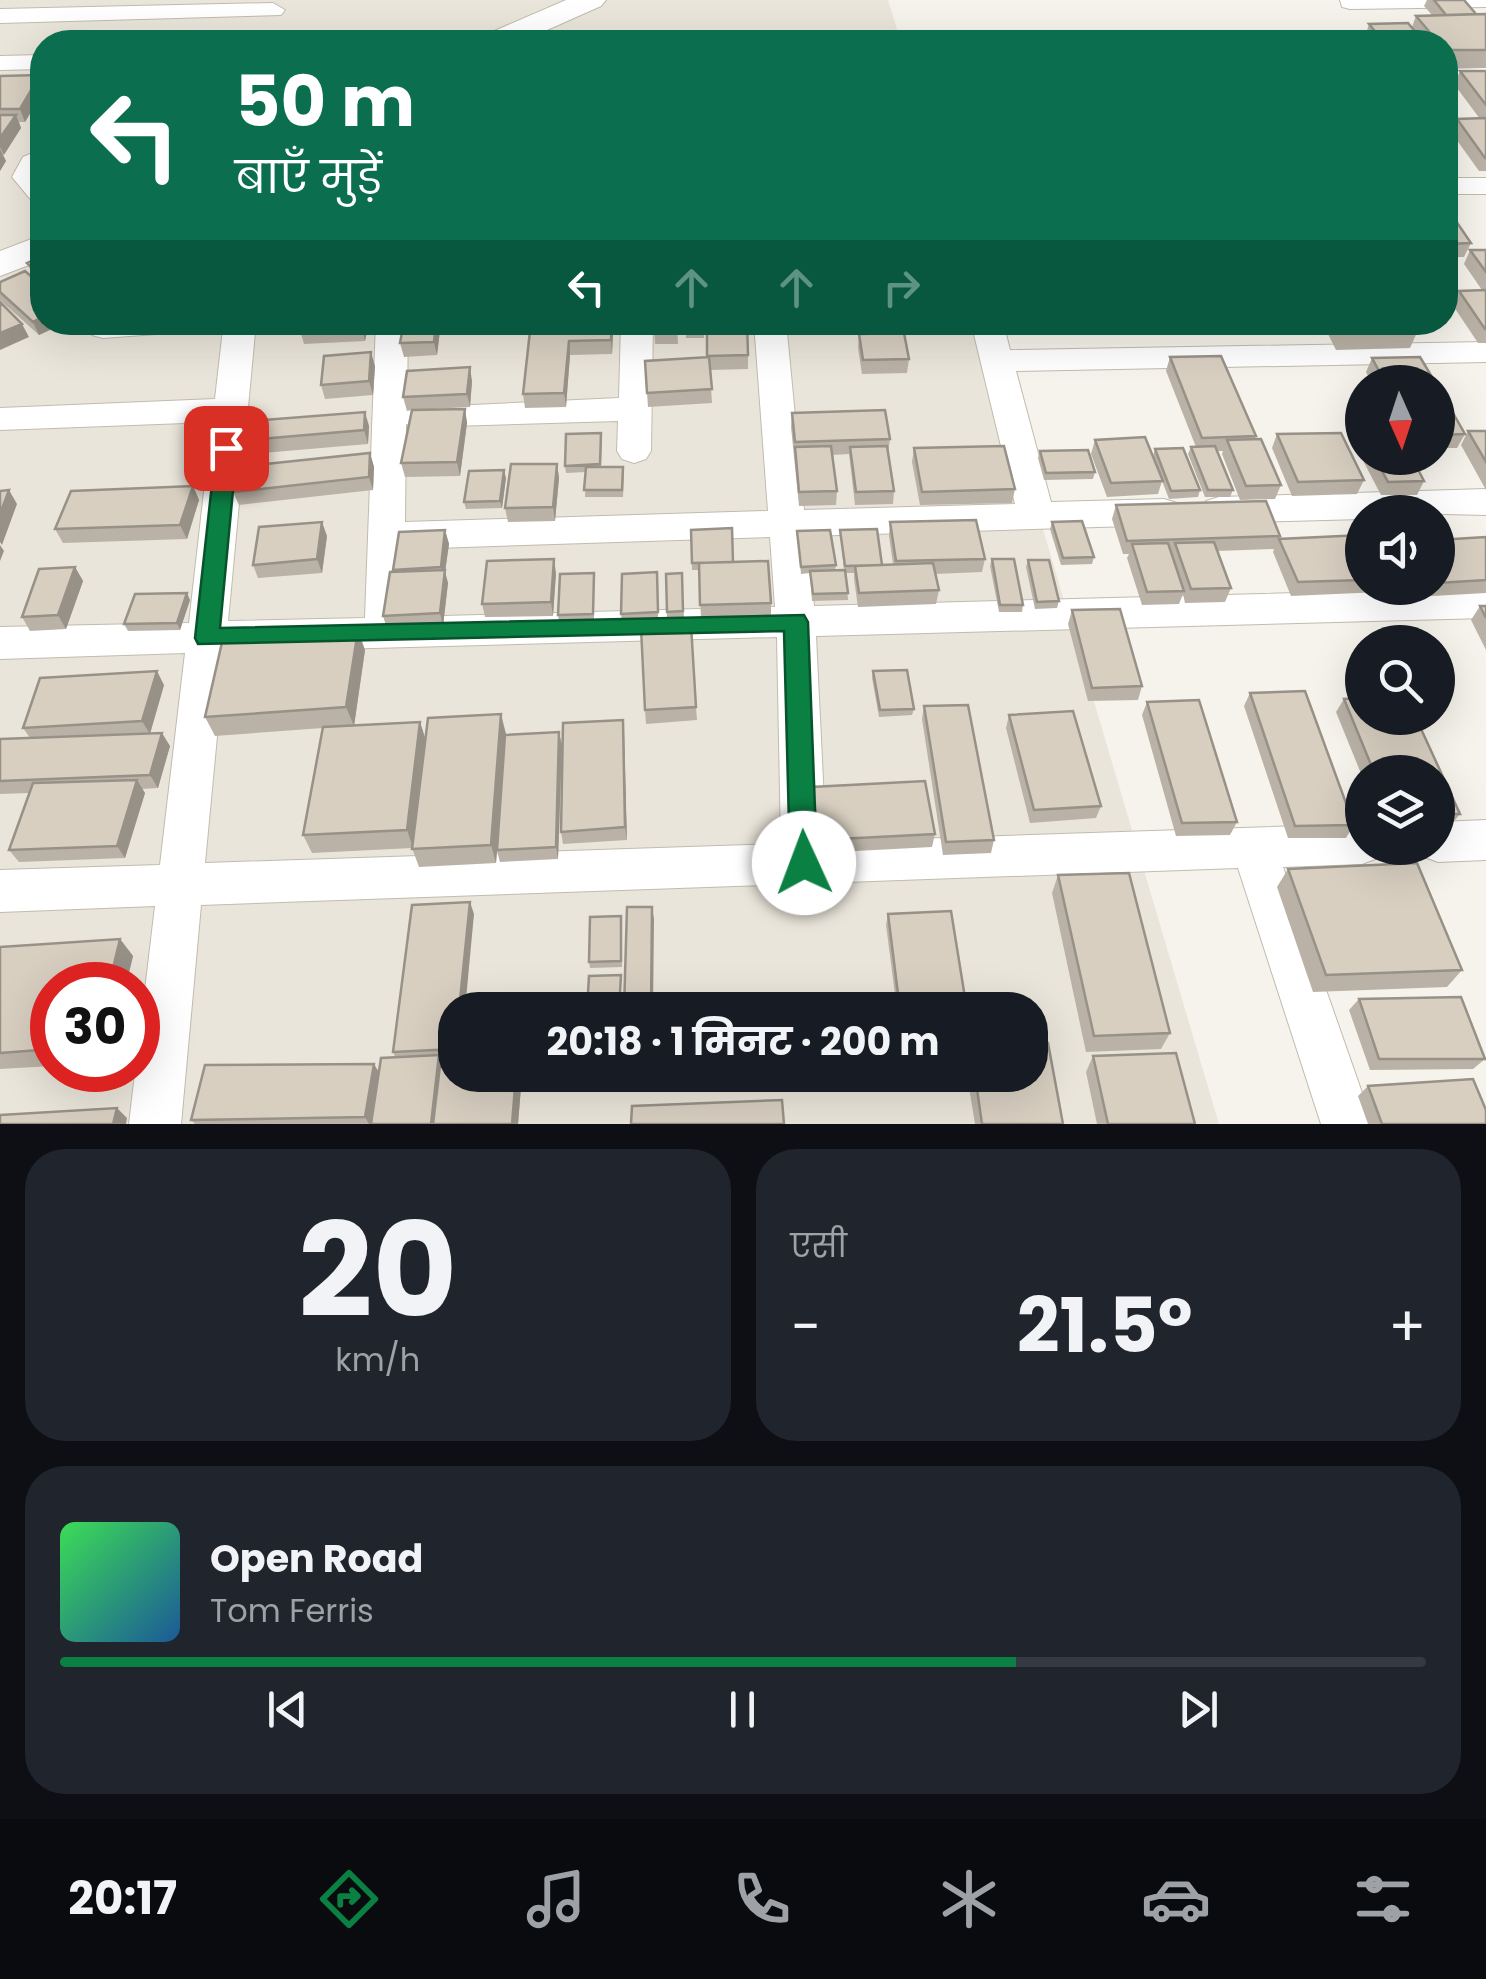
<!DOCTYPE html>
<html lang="hi">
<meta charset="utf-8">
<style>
:root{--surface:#171b24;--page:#20242c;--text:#f1f3f6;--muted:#9ea1a6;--line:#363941;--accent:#0b8043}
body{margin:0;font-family:Poppins,"Noto Sans Devanagari",sans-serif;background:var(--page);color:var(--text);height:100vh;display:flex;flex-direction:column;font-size:38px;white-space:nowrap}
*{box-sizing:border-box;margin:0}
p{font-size:32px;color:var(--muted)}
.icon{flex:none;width:55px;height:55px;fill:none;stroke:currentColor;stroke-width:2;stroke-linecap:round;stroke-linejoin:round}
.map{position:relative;height:1124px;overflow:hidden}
.side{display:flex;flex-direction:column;gap:25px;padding:25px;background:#0d0f14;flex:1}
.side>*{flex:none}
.guide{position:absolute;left:30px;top:30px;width:1428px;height:305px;border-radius:40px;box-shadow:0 10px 40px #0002;background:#0b6e4f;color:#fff;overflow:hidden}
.needle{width:65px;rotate:177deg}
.tools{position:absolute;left:1345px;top:365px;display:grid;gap:20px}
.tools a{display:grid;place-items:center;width:110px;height:110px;border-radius:50%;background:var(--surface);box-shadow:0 10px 40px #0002;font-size:50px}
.speed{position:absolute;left:30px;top:962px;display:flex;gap:20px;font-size:50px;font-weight:700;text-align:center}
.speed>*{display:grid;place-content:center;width:130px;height:130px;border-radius:50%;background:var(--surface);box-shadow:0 10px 40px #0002;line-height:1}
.speed .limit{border:15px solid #d22;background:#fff;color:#111}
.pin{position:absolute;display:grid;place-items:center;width:85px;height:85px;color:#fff;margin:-42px;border-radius:20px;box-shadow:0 5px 15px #0006}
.me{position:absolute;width:110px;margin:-55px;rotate:358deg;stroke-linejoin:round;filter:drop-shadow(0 0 8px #0008)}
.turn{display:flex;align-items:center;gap:35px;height:210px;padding:0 40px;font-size:45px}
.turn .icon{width:130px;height:130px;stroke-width:2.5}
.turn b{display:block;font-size:70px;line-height:85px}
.lanes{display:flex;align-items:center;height:95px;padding:0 40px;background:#0003;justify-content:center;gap:50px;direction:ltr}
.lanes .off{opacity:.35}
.big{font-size:75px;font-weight:700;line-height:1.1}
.side .tile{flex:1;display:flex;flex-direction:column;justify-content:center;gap:15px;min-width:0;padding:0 35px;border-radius:40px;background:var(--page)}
.side .dial{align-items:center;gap:0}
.dial b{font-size:130px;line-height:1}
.song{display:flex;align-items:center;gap:30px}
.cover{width:120px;height:120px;border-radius:15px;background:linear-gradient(135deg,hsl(130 70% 55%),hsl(210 70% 35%))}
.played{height:10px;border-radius:5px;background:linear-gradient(90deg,var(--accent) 70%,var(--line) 70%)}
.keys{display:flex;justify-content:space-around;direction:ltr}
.heat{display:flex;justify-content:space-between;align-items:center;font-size:55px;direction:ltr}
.side .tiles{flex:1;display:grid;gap:25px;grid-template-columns:1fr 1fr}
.tile:last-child{grid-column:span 2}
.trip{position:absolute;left:438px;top:992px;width:610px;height:100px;border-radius:40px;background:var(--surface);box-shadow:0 10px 40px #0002;font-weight:700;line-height:100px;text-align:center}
.tabs{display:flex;height:160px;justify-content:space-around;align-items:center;background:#090b0e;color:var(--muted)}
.tabs .icon{width:70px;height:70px}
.tabs .active{color:var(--accent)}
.tabs b{font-size:45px;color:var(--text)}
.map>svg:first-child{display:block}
</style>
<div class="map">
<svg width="1486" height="1124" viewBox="0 0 1486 1124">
<rect width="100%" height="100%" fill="#f6f3ec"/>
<path fill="#eae5da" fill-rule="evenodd" d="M0,0H888L901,42H42V322L982,323L1219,1124H0ZM52,985H138V1070H52ZM455,1010H1030V1075H455Z"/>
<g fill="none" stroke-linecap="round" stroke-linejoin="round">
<g stroke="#c2bbae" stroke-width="2">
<path id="minor" d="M1340,0H1486V7L1350,9L1342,7Z
M273,3L285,10L281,15L0,23V9Z
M42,55V69L0,70V56Z
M1486,64V80L1445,81V65Z
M42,149V203L32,201L12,177L23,157Z
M1445,178H1486V194H1445Z
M91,322H256L228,621L365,618L376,322H408L407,408L619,398L621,322H653L651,451L646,459L634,463L622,459L617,451L618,421L418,427L406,424L405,522L768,511L754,322H786L804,510L1015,504L971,322H1003L1010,350L1486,342V362L1016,371L1051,502L1164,499L1177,503L1182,512L1177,521L1164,525L807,536L814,606L1486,588V618L816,636L826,842L1362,824V848H1383L1378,858L1362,864L1283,867L1373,1124H1321L1238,868L201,905L181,1124H129L155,906L0,912V870L160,865L185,653L0,659V627L189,623L212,422L0,430V408L215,399L223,329L103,338L92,335L87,328ZM770,537L775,607L404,617L405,549ZM777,637L781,844L205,863L225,652Z
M1486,489V515L1362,512V519L1219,523L1206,519L1201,510L1206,501L1219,497Z
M1486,820V860L1438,862L1422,856L1418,848H1438V822Z"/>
</g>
<g stroke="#c2bbae" stroke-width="2">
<path id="tertiary" d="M566,0H606L601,6L520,42H481L485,35Z
M42,235V260L0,276V251Z"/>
</g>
<use href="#minor" fill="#fff" fill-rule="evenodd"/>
<use href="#tertiary" fill="#fff" fill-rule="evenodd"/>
</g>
<path fill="#bab2a6" d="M1427,0H1464L1476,14H1486V68L1445,69V42H1369L1365,37L1369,24L1412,27L1416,16L1432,15L1424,6Z
M1460,71H1486V171H1479L1451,132L1457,119H1480L1454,84Z
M40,75L42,81V93L25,122H19L21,128L3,155L6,161L0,171V76Z
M42,155V176L38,172L32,159Z
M1445,205L1471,243L1464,257H1445Z
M1470,250H1486V343H1478L1452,304L1459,291L1482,290L1464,264Z
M42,256V285L34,277L27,263Z
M0,282L42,322H67L39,335L0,300Z
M369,322L365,341L304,344L300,330Z
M404,322H441L437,355L404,357L400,343Z
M531,322L613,333L612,354L570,355L566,407L525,408L523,394Z
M654,322H677L678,344H655Z
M686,322H704V338H686Z
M707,322L748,355V369L710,370L712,403L648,407L647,393L707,357Z
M1322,322H1416L1419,328L1410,348L1336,350Z
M859,334L909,359L907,373L862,374L858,348Z
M1170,357L1256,436L1255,439L1281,485L1275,499L1240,500L1222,454L1223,451H1217L1233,490L1230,497H1205L1188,454L1191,447H1196L1166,371Z
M1372,358L1435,382H1371L1366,372Z
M375,366L373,395L325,399L321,385Z
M472,381L470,407L432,409H465L467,423L460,476L405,477L401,463L412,410L407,411L403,397Z
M1438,387L1465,434L1457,448H1438Z
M792,413L890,439L888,453L894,491L893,504L855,505L849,454L832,455L837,491L836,505L799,506L791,427Z
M369,426L368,444L240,455L235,441Z
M1468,431H1486V490L1461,445Z
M1277,434L1364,480L1357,494L1292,496L1272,448Z
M602,440L601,467L624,474L623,497H585L586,472L566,473L565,466Z
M1095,440L1153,456L1155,449L1200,490L1198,497L1169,499L1162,481L1158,494L1107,497L1091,454Z
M1362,443V458H1412L1424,481L1417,495H1381L1358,451Z
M914,448L1015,489L1012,503L920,505L912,462Z
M1040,451L1095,472L1093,479L1044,480L1038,458Z
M370,453L374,467L373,490L239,505L233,492Z
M557,464L559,478L555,521L508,522L505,508Z
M506,478L502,508L466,509L464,502Z
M193,486L199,500L187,539L63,543L55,529Z
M1116,505L1280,536L1279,539L1362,535V588H1383L1380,592L1291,596L1273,552L1274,549L1217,551L1231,588L1225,602L1185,603L1183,594L1179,604L1142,605L1127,558L1129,554H1123L1112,519Z
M890,522L985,559L982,572L935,574L939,590L936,604L858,607L854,579V573H846L848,600L812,601L810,573L801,574L797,531L836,565L835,570H844L840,530L882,565L893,564L889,536Z
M1052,522L1094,557L1092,564L1061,565L1050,529Z
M445,530L449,544L445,572L448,583L443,626L387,629L383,616L394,572L393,570Z
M691,530L733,562L771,603V616L701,619L699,570H692Z
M327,536L322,573L258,578L253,565Z
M1486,537V593L1415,597L1410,588H1438V540Z
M992,559L1023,605L1022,612H999L990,566Z
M1028,560L1059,601L1057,608L1035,609L1026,567Z
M75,567L83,581L66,629L30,631L22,617Z
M657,572L658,619L622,621L621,614Z
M556,573L553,616L485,617L482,604Z
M594,573V621L559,622L558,615Z
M682,573L684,618L667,619L666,574Z
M190,600L180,630L128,631L124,624Z
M1480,606H1486V650L1471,620Z
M1072,610L1142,686L1138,700L1088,701L1068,624Z
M365,650L354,726L420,722L425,738L559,732L562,746L558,859L500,862L497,851L496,863L419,867L412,848L312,853L303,835L323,728L215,736L205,717Z
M873,671L914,709L912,715L879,717L872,678Z
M164,685L150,733L170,746L158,788L142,789L145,793L125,858L19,862L9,850L29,793L0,794V739L30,738L23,728Z
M1250,693L1354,825L1346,838H1288L1244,706Z
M1362,698V718H1416L1460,814L1450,826L1438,827V772H1362V776L1336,712L1344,699Z
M1147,702L1237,822L1230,835L1176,836L1142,715Z
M924,706L994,840L991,853L943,855L922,719Z
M696,707L697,720L646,724L645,710Z
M1009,715L1101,806L1096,818L1030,823L1006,728Z
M623,720L627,840L563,844L561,832Z
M812,787L935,834L932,847L818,853L812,800Z
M1288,869L1462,970L1447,987L1313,992L1277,887Z
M1058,875L1170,1033L1161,1049L1086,1052L1052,893Z
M474,914L455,1010V1075H522L518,1124H195L191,1120L379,1072L395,1057L393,1052Z
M888,914L967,1010H897L886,925Z
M621,916L622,967L590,968L589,962Z
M120,939L133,956L126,985H52V1066L0,1069V947Z
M1359,999L1485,1059L1473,1069L1370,1070L1349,1010Z
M1093,1056L1195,1124H1097L1086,1072Z
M967,1075H1030L1063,1124H975Z
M1368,1086L1486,1124H1368L1358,1096Z"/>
<path fill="#979187" d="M40,75L42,81V93L25,122L20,109Z
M16,115L21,128L4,155L0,147V138Z
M0,149L6,161L0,171Z
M42,317V322H67L39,335L33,322Z
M362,322H369L365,341L362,327Z
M436,322H441L437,355L434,342Z
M612,322L613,333L612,354L611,340Z
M22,324L29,337L0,350V333Z
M569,341L570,355L566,407L564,393Z
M371,352L375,366L373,395L369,381Z
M470,367L472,381L470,407L467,394Z
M465,409L467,423L460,476L457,462Z
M365,412L369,426L368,444L364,430Z
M370,453L374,467L373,490L369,477Z
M557,464L559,478L555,521L553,507Z
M504,470L506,478L502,508L500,501Z
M193,486L199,500L187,539L180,525Z
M9,490L17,504L2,545L0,542V514Z
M322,522L327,536L322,573L317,559Z
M445,530L449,544L445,572L448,583L443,626L440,613L444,579L441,567Z
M0,545L4,551L0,561Z
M554,559L556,573L553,616L551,602Z
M75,567L83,581L66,629L58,615Z
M187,593L190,600L180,630L177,623Z
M358,630L365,650L354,726L346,707Z
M157,671L164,685L150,734L142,721Z
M501,714L506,734L496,863L491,845Z
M623,720L624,733L627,840L625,827Z
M420,722L426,741L413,848L407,830Z
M559,732L562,746L558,859L556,847Z
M162,733L170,746L158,788L150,775Z
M137,780L145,793L125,858L117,846Z
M470,902L474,914L465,1010H459Z
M652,907L654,919L653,1010H651Z
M120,939L133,956L126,985H109Z
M439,1055L444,1066L437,1124H431Z
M374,1064L380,1074L372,1124H369L365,1117Z
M516,1075H522L518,1124H512Z
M117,1108L127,1118L126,1124H113Z"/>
<path fill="#d8cfc1" stroke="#979187" stroke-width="2.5" d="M1434,0H1464L1476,14L1446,15Z
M1486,14V50H1445V42H1438L1416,16Z
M1408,23L1424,42H1384L1369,24Z
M1460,71H1486V105Z
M40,75L20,109H0V76Z
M0,115H16L0,138Z
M1486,118V158H1485L1457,119Z
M42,155V168L32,159Z
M1445,205L1471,243L1445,244Z
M1470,250H1486V272Z
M42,256V277L27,263Z
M25,271L42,286V317L33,322L0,292V282Z
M1486,290V329H1485L1459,291Z
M0,302L22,324L0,333Z
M302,322H362V327L300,330Z
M404,322H436L434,342L400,343Z
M531,322H612L611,340L569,341L564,393L523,394Z
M654,322H677V330H654Z
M686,322H704V330L686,331Z
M707,322H747L748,355L707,356Z
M1341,322H1416L1419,328L1345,330Z
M904,333L909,359L863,360L859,334Z
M371,352L369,381L321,385L324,356Z
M1221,356L1256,436L1202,438L1170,357Z
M709,357L712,389L647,393L645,361Z
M1420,357L1435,382H1385L1372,358Z
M470,367L467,394L403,397L407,371Z
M1438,387L1465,434L1438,435Z
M465,409L457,462L401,463L412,410Z
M885,410L890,439L795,442L792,413Z
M365,412L364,430L235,441L238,422Z
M1468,431H1486V462Z
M601,433L600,464L565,466L566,434Z
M1341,433L1364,480L1298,482L1277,434Z
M1145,437L1163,481L1111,483L1095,440Z
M1261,439L1281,485L1246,486L1227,440Z
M831,446L837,491L799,492L795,447Z
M887,446L894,491L856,492L850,447Z
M1004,446L1015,489L922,492L914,448Z
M1215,446L1233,490H1208L1191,447Z
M1183,448L1200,490L1171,491L1155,449Z
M1088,450L1095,472L1046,473L1040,451Z
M370,453L369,477L233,492L237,467Z
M1375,458H1412L1424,481L1388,482Z
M511,464H557L553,507L505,508Z
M586,467H623L622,490H584Z
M504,470L500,501L464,502L469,471Z
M193,486L180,525L55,529L71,491Z
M9,490L0,514V491Z
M1266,501L1280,536L1127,541L1116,505Z
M976,520L985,559L896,561L890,522Z
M1082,521L1094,557L1063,558L1052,522Z
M322,522L317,559L253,565L259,527Z
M732,528L733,562L692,563L691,530Z
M877,529L882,565L845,566L840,530Z
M445,530L441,567L393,570L399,532Z
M830,530L836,565L801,567L797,531Z
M1362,535V580L1298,582L1279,539Z
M1486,537V580L1438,583V540Z
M1214,542L1231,588L1191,589L1175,543Z
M1168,543L1184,591L1147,592L1132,544Z
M554,559L551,602L482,604L487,561Z
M992,559H1014L1023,605H1000Z
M1028,560H1049L1059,601L1037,602Z
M768,561L771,603L700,605L699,563Z
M933,563L939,590L859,593L855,566Z
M75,567L58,615L22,617L39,569Z
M445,570L440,613L383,616L390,572Z
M845,570L848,593L813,594L810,571Z
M657,572L658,612L621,614L622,574Z
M594,573L593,614L558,615L560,574Z
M682,573L683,611L667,612L666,574Z
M187,593L177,623L124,624L135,594Z
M1480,606H1486V618Z
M1120,609L1142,686L1092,688L1072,610Z
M691,625L696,707L645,710L641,628Z
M358,630L346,707L205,717L223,638Z
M907,670L914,709L880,710L873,671Z
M157,671L142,721L23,728L40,678Z
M1305,691L1354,825L1295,826L1250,693Z
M1362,698V718H1416L1460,814H1438V772H1374L1344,699Z
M1199,700L1237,822L1182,823L1147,702Z
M968,705L994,840L946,842L924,706Z
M1073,711L1101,806L1034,810L1009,715Z
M501,714L491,845L412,849L428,718Z
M623,720L625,827L561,832L563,723Z
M420,722L407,830L303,835L323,727Z
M559,732L556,847L497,850L505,735Z
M162,733L150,775L0,781V739Z
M137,780L117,846L9,850L33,783Z
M925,781L935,834L819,840L812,787Z
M1417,863L1462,970L1326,975L1288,869Z
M1129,873L1170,1033L1094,1036L1058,875Z
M470,902L459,1010H455V1049L393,1052L412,905Z
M627,907H652L651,1010H624Z
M951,911L967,1010H900L888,914Z
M621,916V961L589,962L590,917Z
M120,939L109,985H52V1049L0,1053V947Z
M621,975L619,1010H587L589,976Z
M1461,997L1485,1059H1379L1359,999Z
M1048,1043L1063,1124H982L975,1075H1030V1044Z
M1176,1053L1195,1124H1108L1093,1056Z
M439,1055L431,1124H371L381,1058Z
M455,1056V1075H516L512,1124H433L441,1057Z
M374,1064L365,1117L191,1120L205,1065Z
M1473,1079L1486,1110V1124H1382L1368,1086Z
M782,1100L784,1124H631L632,1106Z
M117,1108L113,1124H0V1115Z"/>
<path fill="#0b8043" stroke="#07532c" stroke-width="2.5" d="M226,441L237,448L220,628L804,615L808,622L817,863L813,872L804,875L794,872L790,863L784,631L198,644L195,638L216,448Z"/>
</svg>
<div class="tools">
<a><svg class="needle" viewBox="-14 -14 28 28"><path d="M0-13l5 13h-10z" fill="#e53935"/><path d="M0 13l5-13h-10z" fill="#9ea1a6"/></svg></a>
<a><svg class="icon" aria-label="sound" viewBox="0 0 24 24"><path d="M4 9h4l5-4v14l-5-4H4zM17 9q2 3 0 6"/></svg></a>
<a><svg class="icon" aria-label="search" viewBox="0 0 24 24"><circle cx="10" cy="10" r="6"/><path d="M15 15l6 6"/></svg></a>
<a><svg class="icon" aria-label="layers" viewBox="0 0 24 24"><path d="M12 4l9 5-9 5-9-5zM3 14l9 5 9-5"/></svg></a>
</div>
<div class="speed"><div class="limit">30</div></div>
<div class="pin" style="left:226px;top:448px;background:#d93025"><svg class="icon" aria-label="arrive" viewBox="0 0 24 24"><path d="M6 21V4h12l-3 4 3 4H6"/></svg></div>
<svg class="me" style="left:804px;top:863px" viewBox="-20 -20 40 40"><circle r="19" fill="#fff"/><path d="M0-13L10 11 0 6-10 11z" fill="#0b8043"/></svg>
<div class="trip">20:18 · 1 मिनट · 200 m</div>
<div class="guide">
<div class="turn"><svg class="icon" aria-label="left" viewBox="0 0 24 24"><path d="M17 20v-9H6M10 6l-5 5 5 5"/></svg><div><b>50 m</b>बाएँ मुड़ें</div></div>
<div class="lanes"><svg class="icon" aria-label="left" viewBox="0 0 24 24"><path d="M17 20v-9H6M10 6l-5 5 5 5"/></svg><svg class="icon off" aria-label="ahead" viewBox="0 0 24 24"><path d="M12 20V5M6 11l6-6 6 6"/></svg><svg class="icon off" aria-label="ahead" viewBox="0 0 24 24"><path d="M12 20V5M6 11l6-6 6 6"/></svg><svg class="icon off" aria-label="right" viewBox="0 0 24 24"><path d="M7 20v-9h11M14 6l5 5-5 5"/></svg></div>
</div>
</div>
<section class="side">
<div class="tiles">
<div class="tile dial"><b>20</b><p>km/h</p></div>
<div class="tile"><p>एसी</p>
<div class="heat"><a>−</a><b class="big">21.5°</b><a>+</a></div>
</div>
<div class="tile">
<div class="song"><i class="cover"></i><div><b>Open Road</b><p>Tom Ferris</p></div></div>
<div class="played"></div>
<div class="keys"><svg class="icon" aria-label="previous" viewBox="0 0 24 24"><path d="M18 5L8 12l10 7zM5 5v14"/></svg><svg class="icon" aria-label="pause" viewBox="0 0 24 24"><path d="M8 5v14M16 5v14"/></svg><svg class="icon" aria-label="next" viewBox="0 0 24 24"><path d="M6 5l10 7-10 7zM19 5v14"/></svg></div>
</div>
</div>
</section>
<nav class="tabs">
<b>20:17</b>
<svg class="icon active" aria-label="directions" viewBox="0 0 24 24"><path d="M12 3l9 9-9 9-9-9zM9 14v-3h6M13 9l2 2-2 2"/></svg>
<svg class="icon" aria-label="music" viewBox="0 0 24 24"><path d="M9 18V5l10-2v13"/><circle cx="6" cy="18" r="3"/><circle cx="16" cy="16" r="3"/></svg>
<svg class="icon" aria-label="phone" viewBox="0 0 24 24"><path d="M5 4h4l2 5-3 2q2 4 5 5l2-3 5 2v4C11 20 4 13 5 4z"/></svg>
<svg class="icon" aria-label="climate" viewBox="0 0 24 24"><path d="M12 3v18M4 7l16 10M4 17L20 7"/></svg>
<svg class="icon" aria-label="car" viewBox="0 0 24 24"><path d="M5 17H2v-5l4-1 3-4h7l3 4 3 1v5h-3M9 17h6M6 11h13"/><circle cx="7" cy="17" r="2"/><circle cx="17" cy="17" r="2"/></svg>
<svg class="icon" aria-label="filters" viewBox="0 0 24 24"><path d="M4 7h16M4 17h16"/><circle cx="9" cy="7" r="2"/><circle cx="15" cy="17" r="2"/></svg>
</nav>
